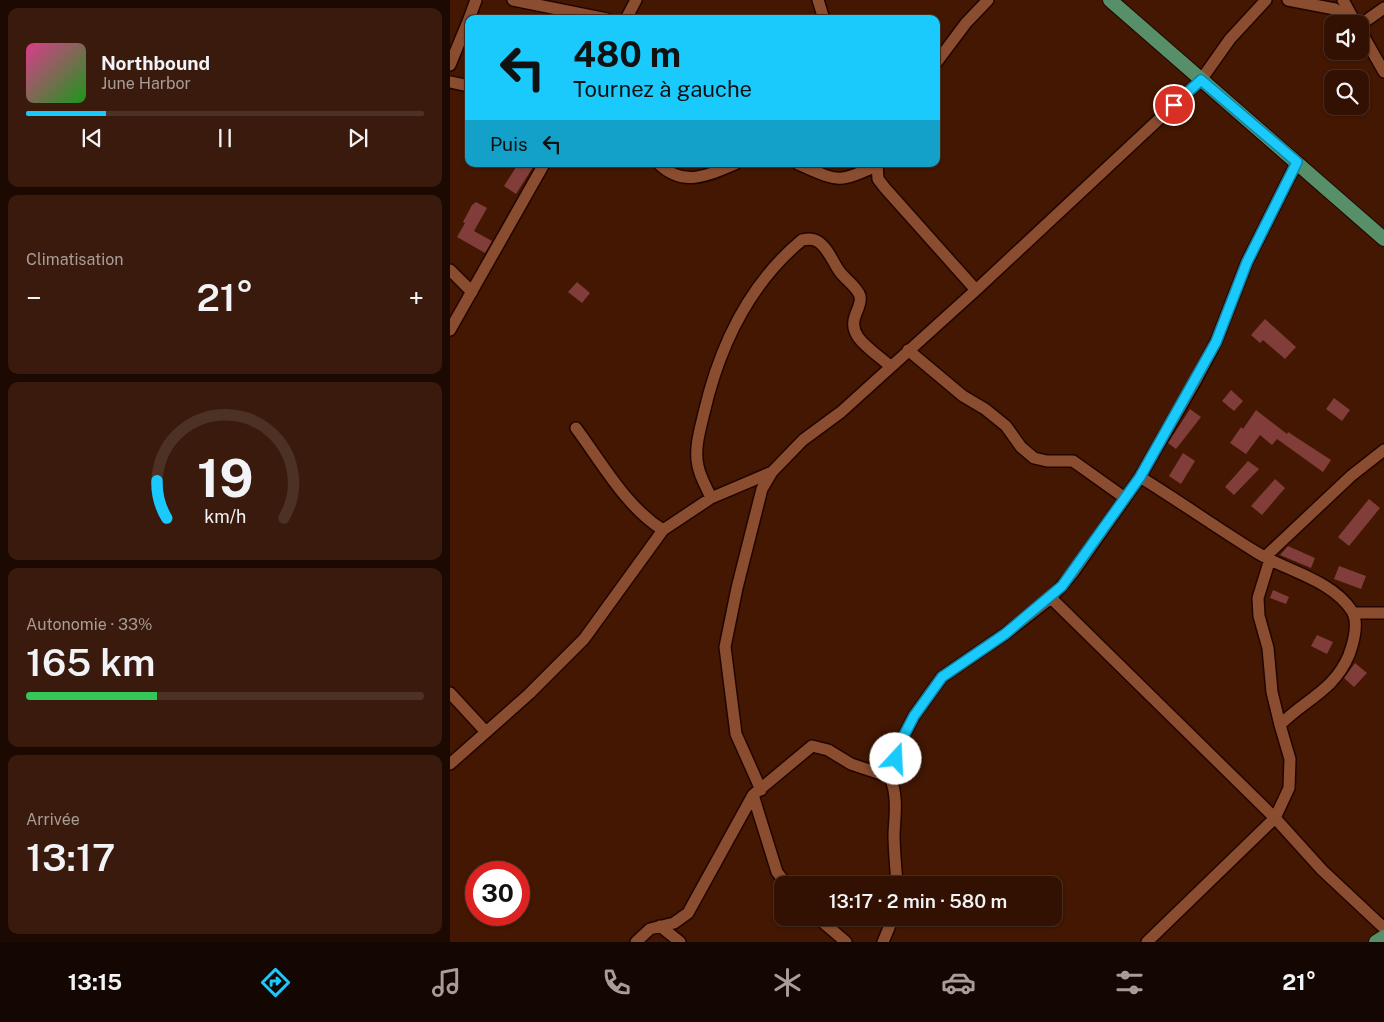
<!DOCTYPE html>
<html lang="fr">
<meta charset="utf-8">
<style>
:root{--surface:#321102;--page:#3a1a0c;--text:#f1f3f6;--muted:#a89d99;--line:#4d3124;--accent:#1acafc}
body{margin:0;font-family:"Public Sans",sans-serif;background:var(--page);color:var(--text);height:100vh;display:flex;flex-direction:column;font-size:19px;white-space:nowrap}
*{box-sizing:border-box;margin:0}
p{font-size:16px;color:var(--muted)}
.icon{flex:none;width:28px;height:28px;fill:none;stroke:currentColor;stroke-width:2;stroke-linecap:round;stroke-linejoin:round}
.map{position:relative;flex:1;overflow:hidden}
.panel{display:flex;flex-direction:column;gap:8px;padding:8px;background:#1c0901;width:450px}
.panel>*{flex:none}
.hud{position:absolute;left:15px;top:15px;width:475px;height:152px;border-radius:10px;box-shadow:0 1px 4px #0004,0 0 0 1px var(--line);background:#1acafc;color:#111;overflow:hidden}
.controls{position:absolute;left:874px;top:15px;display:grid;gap:10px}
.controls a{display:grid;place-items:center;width:45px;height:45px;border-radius:10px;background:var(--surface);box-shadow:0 1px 4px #0004,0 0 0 1px var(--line);font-size:25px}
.speed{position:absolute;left:15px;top:861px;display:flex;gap:10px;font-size:25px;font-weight:700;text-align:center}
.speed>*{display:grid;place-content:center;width:65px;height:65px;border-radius:50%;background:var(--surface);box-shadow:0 1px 4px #0004,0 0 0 1px var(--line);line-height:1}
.speed .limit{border:8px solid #d22;background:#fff;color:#111}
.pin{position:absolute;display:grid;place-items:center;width:42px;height:42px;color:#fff;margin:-21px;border:2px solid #fff;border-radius:50%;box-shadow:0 1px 5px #0007}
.me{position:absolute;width:55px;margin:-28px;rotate:20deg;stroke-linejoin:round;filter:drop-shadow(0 0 4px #0008)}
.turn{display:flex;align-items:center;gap:18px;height:105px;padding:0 25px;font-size:22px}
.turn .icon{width:65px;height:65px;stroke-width:2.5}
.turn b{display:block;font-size:35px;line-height:42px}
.then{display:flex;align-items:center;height:48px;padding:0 25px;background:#0003;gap:10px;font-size:19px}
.big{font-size:38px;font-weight:600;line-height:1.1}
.panel .widget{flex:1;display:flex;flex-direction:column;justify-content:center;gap:8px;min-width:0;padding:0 18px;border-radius:10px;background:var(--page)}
.panel .dial{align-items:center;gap:0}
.dial svg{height:130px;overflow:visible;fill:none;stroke:var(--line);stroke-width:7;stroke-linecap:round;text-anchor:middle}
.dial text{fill:var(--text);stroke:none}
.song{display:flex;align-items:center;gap:15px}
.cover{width:60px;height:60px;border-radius:8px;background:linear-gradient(135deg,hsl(330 70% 55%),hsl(120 70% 35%))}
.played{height:5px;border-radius:2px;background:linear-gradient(90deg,var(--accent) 20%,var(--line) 20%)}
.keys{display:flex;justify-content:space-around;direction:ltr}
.heat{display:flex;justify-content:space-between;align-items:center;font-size:28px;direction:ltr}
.charge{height:8px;border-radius:4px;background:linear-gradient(90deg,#34c759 33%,var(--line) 0)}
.trip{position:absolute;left:324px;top:876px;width:288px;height:50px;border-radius:10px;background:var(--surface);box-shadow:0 1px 4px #0004,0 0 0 1px var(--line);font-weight:600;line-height:50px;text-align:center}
.tabs{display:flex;height:80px;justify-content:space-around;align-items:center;background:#140701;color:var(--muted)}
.tabs .icon{width:35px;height:35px}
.tabs .active{color:var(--accent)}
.tabs b{font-size:22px;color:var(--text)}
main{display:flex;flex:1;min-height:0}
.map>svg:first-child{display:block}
</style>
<main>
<section class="panel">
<div class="widget">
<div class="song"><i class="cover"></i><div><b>Northbound</b><p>June Harbor</p></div></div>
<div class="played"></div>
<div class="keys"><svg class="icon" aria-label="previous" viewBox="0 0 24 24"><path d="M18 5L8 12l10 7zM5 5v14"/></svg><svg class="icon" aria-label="pause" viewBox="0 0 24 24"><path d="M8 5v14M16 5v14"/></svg><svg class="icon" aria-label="next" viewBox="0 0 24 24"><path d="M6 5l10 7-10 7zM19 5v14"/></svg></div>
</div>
<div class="widget"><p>Climatisation</p>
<div class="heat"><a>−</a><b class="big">21°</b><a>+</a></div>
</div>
<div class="widget dial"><svg viewBox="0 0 100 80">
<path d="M14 69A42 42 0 1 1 86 69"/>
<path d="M14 69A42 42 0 0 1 8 46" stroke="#1acafc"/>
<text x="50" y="56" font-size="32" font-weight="700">19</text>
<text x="50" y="72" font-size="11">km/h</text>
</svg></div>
<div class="widget"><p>Autonomie · 33%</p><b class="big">165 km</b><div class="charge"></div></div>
<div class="widget"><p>Arrivée</p><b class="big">13:17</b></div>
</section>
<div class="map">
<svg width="934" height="942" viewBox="0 0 934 942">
<rect width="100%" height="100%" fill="#431702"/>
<path fill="#803d39" d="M68,164H85L66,194L54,186Z
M26,202L37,208L24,231L42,241L35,253L7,237L15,223L13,222L22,205Z
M127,282L140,293L132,303L118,292Z
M815,319L846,347L835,359L813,340L810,343L801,335Z
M781,390L793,401L784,411L772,401Z
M884,398L900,410L892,421L876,409Z
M740,409L751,417L726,449L718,443Z
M806,410L837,434L838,432L881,460L873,472L827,439L822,445L810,435L796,454L780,443L791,427L793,429Z
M733,453L745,461L731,484L719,476Z
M798,461L809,469L784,495L775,487Z
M825,479L835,488L812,515L801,506Z
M919,499L930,508L899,546L888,537Z
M838,546L865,558L861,568L830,555Z
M889,566L916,576L911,589L884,579Z
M823,590L839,597L836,604L820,598Z
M867,635L883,642L877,654L861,646Z
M905,663L917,673L904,687L894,678Z"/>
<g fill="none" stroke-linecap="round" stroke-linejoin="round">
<g stroke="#220500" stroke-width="14">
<path id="minor" d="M63,0L157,19
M368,0L374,19
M838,0L885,9L904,24
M893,0L905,22
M19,19L26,0
M176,19L186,0
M910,25L934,8
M910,30L934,72
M486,63L516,23L538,0
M0,65L19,19
M0,82L19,86
M847,162L797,262L766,342L746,380L690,477L622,574L601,598L825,818L872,870L934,928
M209,164C234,188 259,175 285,164
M348,164C388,181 386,184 426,166
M427,164L428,179L435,188L526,290
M0,270L22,292
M0,330L94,164
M458,350L513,396L535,409L556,426L571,447L584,458L597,461H623L675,498
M126,428C152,463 176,507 213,530
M690,477C729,501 767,528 806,552C836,571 881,579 902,611C909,623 903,644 899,655C884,691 854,700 830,725L840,759L839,788L825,818L697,942
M261,498C257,488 250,477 248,466C244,449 250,430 254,413C269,348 299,284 352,240C357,239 362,238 367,241C378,247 383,263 390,272C395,279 408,288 410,296C413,309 396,319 408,337C416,348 430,357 440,366
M816,556L901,476L934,450
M820,559L808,598L809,616L818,648L822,692L830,725
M903,613H934
M0,693L36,732
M0,764L79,694L134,639L213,530L261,498L322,472
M311,790L286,734L275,647L287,588L312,489L322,472L353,440L391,412L526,290L751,80L780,39L816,0
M303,795L327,872L337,885
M447,885C446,868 444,851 444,834C445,814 448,796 440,777L451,741L464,716L492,677L555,634L601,598
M368,918L396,942
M210,926L230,942
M186,942L200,929L224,923L238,913L303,795L362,746L378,750L401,764L440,777
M433,942L443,918"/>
</g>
<g stroke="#220500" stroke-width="16">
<path id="major" d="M660,0L934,239
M926,942L934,937"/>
</g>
<use href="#minor" stroke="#8b4d30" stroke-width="11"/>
<use href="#major" stroke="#579068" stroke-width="14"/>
</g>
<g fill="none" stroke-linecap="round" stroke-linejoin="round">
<g stroke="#1183a4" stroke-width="12">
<path id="route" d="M446,759L451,741L464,716L492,677L555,634L612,586L690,477L766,342L797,262L847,162L751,80L724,105"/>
</g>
<use href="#route" stroke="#1acafc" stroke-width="9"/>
</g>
</svg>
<div class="controls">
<a><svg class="icon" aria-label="sound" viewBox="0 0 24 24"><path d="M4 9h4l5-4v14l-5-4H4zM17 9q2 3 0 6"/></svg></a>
<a><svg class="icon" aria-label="search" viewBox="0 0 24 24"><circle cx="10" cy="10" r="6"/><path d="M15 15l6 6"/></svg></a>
</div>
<div class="speed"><div class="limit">30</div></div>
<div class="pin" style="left:724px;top:105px;background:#d93025"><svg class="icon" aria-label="arrive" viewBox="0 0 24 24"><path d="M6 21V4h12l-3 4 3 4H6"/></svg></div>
<svg class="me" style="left:446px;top:759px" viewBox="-20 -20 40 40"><circle r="19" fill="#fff"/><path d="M0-13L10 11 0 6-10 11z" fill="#1acafc"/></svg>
<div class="trip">13:17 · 2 min · 580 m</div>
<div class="hud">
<div class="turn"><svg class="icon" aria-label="left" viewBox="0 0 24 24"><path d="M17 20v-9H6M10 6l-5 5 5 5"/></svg><div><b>480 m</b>Tournez à gauche</div></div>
<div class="then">Puis<svg class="icon" aria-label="left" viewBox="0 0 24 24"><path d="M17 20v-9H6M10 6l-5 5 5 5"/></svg></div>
</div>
</div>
</main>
<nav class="tabs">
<b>13:15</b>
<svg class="icon active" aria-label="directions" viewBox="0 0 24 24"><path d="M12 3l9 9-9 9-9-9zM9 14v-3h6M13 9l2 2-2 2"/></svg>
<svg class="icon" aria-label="music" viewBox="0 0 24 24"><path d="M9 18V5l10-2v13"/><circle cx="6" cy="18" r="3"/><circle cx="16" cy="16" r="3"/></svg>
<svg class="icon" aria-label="phone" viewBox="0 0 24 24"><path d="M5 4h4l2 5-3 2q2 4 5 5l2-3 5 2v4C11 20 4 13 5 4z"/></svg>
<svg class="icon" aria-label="climate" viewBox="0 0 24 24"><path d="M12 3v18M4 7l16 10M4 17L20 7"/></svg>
<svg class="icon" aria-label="car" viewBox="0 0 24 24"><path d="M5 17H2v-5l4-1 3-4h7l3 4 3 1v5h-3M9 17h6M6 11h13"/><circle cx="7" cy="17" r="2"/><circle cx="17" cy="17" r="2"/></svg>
<svg class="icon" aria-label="filters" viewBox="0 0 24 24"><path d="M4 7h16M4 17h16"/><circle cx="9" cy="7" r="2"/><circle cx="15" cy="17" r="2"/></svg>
<b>21°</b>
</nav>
